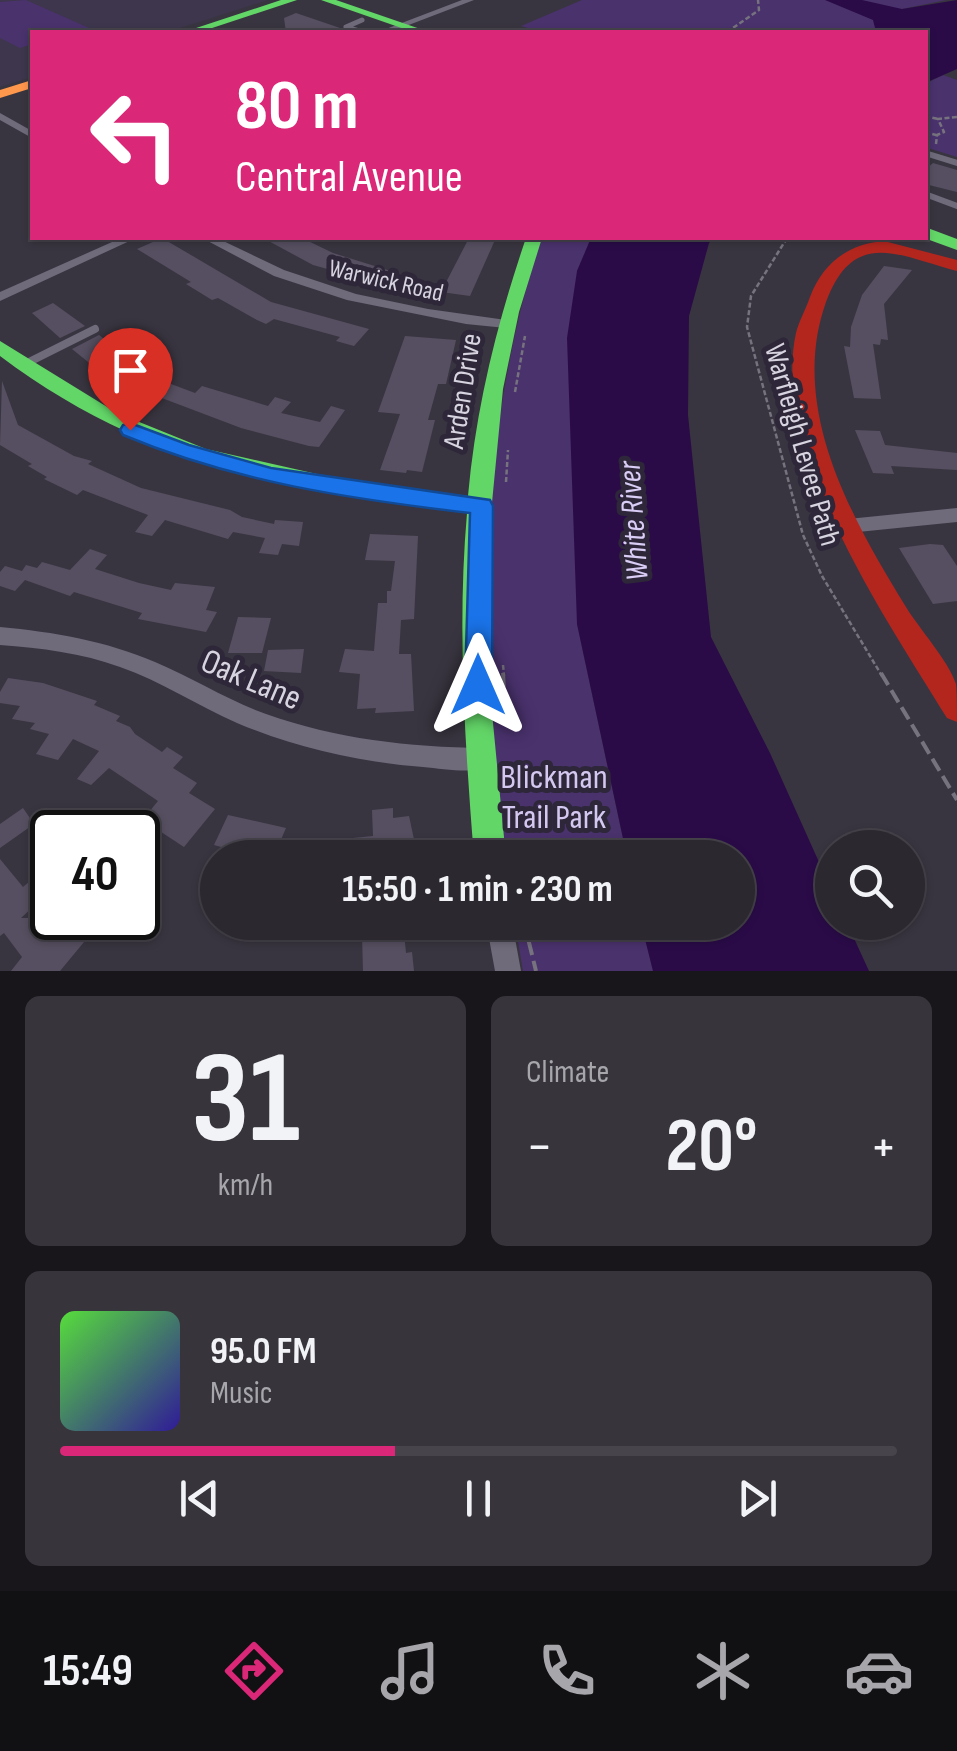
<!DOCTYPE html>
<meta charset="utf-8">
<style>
:root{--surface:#2b2830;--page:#37343c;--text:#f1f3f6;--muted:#a6a6ab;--line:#47444c;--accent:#db2777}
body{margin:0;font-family:"Sofia Sans Condensed",sans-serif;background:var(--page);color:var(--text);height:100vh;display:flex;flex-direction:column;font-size:38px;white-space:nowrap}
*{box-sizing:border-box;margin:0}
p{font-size:32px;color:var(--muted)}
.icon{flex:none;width:55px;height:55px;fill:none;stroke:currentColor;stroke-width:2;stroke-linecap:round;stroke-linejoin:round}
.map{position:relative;height:971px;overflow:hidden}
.drawer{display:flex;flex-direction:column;gap:25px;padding:25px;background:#18161a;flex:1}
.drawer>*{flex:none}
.top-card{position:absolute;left:30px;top:30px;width:898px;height:210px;border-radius:0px;box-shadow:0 2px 8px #0004,0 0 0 2px var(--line);background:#db2777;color:#fff;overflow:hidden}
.controls{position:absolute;left:815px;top:830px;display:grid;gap:20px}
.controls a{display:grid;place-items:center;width:110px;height:110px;border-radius:50%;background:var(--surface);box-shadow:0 2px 8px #0004,0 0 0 2px var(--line);font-size:50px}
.speed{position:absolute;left:30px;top:810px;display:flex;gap:20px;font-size:50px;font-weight:700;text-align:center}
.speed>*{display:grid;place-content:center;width:130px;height:130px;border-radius:50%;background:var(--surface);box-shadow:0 2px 8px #0004,0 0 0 2px var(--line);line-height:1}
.speed .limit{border:5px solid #111;border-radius:15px;background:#fff;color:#111}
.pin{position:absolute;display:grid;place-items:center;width:85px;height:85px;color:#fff;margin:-102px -42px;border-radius:50% 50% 50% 0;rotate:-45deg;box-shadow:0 0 10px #0007}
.pin .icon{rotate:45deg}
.me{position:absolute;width:110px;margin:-55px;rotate:0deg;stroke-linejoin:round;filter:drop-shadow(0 0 8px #0008)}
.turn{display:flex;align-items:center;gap:35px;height:210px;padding:0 40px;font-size:45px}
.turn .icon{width:130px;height:130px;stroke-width:2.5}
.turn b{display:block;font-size:70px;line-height:85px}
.big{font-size:75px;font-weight:700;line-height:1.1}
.drawer .card{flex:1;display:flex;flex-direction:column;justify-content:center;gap:15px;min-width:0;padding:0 35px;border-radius:15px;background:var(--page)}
.drawer .dial{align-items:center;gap:0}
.dial b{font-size:130px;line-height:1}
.song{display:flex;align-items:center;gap:30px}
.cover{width:120px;height:120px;border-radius:15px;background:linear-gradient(135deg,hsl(110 70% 55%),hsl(250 70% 35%))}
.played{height:10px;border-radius:5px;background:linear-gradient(90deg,var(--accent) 40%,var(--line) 40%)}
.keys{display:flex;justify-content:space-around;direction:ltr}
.heat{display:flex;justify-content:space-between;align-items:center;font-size:55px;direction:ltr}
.drawer .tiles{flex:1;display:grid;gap:25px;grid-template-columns:1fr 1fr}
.card:last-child{grid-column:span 2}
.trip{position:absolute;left:200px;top:840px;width:555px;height:100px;border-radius:50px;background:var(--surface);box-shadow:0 2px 8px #0004,0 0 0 2px var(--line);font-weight:700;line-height:100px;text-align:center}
.dock{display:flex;height:160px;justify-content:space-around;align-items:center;background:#111013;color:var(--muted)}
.dock .icon{width:70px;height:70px}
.dock .current{color:var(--accent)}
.dock b{font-size:45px;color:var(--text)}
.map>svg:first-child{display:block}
</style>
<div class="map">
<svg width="957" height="971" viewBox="0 0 957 971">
<rect width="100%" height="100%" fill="#393540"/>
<path fill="#3d364c" d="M0,0H268L168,32H32V77L0,87Z"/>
<path fill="#4a326d" d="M26,0L89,28L73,32H32V44L20,48L0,38V2Z
M582,0H946L902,9L873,20L877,30L872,32H541L521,26Z
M943,75L957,80V157L925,147V84Z
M541,238H591L577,271V624L627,857L505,858C499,789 488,720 487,652C484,512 498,371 541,238Z
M515,923H641L653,971H523Z"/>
<path fill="#2a0b48" d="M825,0H862L902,9L957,0V69L925,83V42L929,38H925V32H876L873,20Z
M591,238H714L709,243L689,316L688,415L711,637L770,753L832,891V922L847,923L869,971H653L641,923L738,922V858L627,857L577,624L567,338L577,271Z"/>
<path fill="#564f61" d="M296,13L340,28L343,32H286L284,18Z
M933,163L957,170V192L925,184V170Z
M162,238L271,302L369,329L354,346L336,341L340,337L274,319L266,324L257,320L218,298L212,300L186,284L191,282L137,249Z
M263,238H302L333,253L397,273L388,283L360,278L313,265Z
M469,238L495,240L470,296L441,292Z
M884,266L912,270L884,304L888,340L881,339L880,345L873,344L881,399L854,398L844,346L850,347L851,327L862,295Z
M53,303L85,326L60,338L32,313Z
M123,334L169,369L155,378L195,393L202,386L268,406L275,397L291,402L281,413L320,422L331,406L345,410L319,447L309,446L241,428L138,389L111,370L103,374L72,349L99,335L108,342Z
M405,336L456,340L446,384H438L428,420H435L422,472L407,470L406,473L380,470L400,414L378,412Z
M2,381L18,425L74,456L92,461L88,464L141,488L230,510L242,517L274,524L275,520L303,522L299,546L282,544L278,555L259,553L265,538L233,532L228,539L165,520L152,536L135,532L148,515L83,490L77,495L44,479L47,477L28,466L32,464L0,445Z
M855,430L880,431L885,445L957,453V470L891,466L894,474L873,473Z
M370,534L418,536L414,619L401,620L399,654H411L414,711L375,713L376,708L357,709L360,674L339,672L345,649L374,651L378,603H387V591H391L395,561L365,560Z
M930,544L943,545L957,566V601L933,604L899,548Z
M90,549L107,555L95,569L139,583L171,590L175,583L215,587L206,610L217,612L206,632L138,619L142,613L74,592L70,596L25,580L15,591L0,586V572L5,566L22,571L26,565L37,568L42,562L70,570Z
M238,617L271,618L262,653H228Z
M304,649L301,673L264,671L268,650Z
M8,678L43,683L97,701L94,705L120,716L116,721L130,727L135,734L162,752L167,747L183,757L173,768L197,783L189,793L215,809L184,847L152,826L159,818L149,812L158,801L109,768L91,785L77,779L99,751L73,739L58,760L36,754L49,734L30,729L35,723L12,719L20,706L0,703V692Z
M23,808L34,824L0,848V824Z
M393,808V818L409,816L418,858H333V840L373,836L372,810Z
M228,815L286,828L273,858H232L235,851L214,845Z
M0,859L23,887L52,862V889L21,918H66L74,924L79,918H96L84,932L89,936L60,971H11L22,957L4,933L0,936Z
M375,922H403L406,953L412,952L414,971H363L362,934L375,932Z"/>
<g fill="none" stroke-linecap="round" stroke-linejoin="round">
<path stroke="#76727e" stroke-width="2.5" stroke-dasharray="5 2.5" stroke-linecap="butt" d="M727,32L759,10L758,0
M925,116L938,119
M925,132L936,135
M936,144L937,135L944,132L938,119L957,117
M787,238L751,296L747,327L803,535L822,576L882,676
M515,392L525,336
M506,482L508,450
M503,665L504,676"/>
<path stroke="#76727e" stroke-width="4" stroke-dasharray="14 6" stroke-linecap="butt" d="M503,673L506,722
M881,673L957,800
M524,922L536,971"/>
<path stroke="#706b7b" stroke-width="5" d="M362,20L346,27L362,32
M389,32L395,31"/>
<path stroke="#706b7b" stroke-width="6" d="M925,153L957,163
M925,194L957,206"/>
<path stroke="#706b7b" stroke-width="8" d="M25,364L95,329"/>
<path fill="#706b7b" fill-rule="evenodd" d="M462,0H474L393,31L386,29Z
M0,113L32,131V138L0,120Z
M121,238H136L0,301V292Z
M202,238H217L284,270L356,294L428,309L506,320L513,324L506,328L466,324L347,300L274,276Z
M957,508V522L848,533L842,531L839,526L842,521L848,519Z
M0,627C54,632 106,641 155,662C193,678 227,700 266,714C336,739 409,747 483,748L491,751L494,759L491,767C472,774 444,769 423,767C359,762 296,748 237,723C198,706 161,681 120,667C82,653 41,648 0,645Z
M486,922H512L521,971H495Z"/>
<path fill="#63d668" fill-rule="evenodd" d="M281,0H297L200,32H184Z
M321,0H336L429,32H413Z
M925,227L957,239V250L924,238Z
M526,238H542L519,312L503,389L488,544L491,702L506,858H474C465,743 457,628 467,513C291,492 145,465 0,356V341L117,413L206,449L339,479L468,496C476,407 497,323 526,238Z"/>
<path fill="#ff974d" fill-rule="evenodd" d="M32,80V88L0,98V90Z"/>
<path fill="#b3261e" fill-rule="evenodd" d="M884,241L957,260V271C899,256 854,227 826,302C788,408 852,519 906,607C920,630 948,660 956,684C957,694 957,711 957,722L947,718C888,622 770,450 796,333C799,321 806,309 810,297C823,263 848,244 884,241Z"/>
</g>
<path fill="#1a73e8" stroke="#114b97" stroke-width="2.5" d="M130,423L189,445L271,468L490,500L493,506L492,685L488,693L478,697L469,693L465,685L470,513C350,499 235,482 123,435L120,430L123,425Z"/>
<g text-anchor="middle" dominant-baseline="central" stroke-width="10" stroke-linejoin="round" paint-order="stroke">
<g font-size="25" fill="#d7d3df" stroke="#2d2739">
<text transform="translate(386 281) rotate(13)">Warwick Road</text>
</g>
<g font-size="30" fill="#d7d3df" stroke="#2d2739">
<text transform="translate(463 391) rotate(-81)">Arden Drive</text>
<text transform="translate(802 445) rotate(74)">Warfleigh Levee Path</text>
</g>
<g font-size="32" font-style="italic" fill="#d9ccf5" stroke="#2d2739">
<text transform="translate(634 521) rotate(-94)">White River</text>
</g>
<g font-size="35" fill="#d7d3df" stroke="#2d2739">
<text transform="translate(251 680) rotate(23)">Oak Lane</text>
</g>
<g font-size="35" fill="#d5c8f0" stroke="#2d2739">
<text x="554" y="777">Blickman<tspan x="554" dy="40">Trail Park</tspan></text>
</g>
</g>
</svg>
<div class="controls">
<a><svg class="icon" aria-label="search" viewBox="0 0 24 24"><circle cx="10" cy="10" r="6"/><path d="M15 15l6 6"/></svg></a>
</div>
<div class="speed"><div class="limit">40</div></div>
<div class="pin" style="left:130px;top:430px;background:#d93025"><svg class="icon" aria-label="arrive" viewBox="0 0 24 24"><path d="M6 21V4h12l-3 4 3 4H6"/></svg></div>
<svg class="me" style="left:478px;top:685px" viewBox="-20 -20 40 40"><path d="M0-17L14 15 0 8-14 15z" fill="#1a73e8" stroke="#fff" stroke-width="4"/></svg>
<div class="trip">15:50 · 1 min · 230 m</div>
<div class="top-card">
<div class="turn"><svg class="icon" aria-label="left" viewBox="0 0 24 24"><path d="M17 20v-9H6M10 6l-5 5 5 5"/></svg><div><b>80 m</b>Central Avenue</div></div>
</div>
</div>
<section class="drawer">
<div class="tiles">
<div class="card dial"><b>31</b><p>km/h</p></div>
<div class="card"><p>Climate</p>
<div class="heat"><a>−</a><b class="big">20°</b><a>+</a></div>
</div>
<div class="card">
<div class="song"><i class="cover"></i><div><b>95.0 FM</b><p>Music</p></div></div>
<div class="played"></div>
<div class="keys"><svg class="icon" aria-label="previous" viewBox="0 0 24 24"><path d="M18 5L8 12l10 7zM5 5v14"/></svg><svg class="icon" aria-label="pause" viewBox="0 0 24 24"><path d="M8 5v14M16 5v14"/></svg><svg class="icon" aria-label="next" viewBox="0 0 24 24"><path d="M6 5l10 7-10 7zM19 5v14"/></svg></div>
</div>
</div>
</section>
<nav class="dock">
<b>15:49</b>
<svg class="icon current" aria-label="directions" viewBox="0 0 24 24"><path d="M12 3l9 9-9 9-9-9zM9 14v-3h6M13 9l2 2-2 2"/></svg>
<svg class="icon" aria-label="music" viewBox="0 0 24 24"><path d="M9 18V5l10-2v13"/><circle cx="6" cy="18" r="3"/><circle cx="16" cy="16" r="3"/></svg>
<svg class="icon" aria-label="phone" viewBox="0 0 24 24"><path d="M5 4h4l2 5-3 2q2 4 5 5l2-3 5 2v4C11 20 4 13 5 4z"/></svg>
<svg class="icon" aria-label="climate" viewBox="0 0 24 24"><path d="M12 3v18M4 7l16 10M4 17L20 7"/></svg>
<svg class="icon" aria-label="car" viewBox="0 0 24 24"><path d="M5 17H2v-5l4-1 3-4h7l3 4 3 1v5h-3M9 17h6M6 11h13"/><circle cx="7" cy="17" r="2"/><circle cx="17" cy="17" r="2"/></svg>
</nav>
